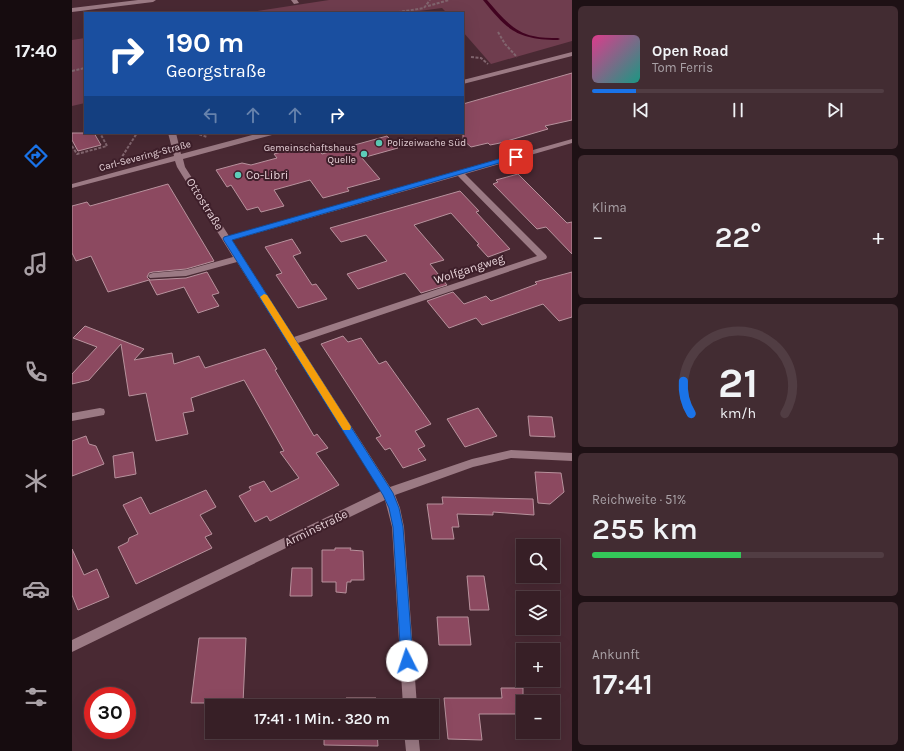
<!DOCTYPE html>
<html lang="de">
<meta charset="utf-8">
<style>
:root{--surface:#371f26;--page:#422c32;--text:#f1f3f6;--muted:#aaa2a7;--line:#513d43;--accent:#1a73e8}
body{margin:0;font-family:Karla,sans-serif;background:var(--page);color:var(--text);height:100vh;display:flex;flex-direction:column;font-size:15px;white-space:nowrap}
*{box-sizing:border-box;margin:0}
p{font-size:13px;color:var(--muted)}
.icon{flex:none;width:22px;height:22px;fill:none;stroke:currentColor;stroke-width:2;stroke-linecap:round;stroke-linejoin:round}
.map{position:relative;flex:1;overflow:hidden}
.panel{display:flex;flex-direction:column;gap:6px;padding:6px;background:#1e1115;width:332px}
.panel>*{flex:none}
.top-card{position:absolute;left:12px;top:12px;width:380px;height:122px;border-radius:0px;box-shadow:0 4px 16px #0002,0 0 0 1px var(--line);background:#1a4fa0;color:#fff;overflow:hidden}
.controls{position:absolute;left:444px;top:539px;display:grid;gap:8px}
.controls a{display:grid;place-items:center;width:44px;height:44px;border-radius:0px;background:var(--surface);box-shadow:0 4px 16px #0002,0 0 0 1px var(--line);font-size:20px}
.speed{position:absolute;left:12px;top:687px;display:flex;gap:8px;font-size:20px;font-weight:700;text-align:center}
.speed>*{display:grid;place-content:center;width:52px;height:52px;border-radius:50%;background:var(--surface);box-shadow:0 4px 16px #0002,0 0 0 1px var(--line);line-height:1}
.speed .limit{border:6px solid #d22;background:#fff;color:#111}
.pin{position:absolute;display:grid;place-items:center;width:34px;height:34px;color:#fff;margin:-17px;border-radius:8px;box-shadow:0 2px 6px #0006}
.me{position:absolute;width:44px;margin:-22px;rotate:356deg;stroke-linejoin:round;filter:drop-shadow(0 0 3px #0008)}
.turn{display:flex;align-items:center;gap:14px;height:84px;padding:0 16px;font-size:18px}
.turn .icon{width:52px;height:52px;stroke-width:2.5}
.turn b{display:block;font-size:28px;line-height:34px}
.lanes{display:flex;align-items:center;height:38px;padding:0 16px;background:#0003;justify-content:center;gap:20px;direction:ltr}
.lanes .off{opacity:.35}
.big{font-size:30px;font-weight:600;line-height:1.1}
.panel .card{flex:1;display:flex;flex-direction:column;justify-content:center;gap:6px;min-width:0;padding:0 14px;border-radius:6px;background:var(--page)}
.panel .dial{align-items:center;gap:0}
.dial svg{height:104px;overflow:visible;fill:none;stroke:var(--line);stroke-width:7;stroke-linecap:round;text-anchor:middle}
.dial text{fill:var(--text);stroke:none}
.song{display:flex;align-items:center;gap:12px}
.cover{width:48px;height:48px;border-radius:6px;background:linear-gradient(135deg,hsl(330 70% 55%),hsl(170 70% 35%))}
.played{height:4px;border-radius:2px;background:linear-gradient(90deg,var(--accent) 15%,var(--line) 15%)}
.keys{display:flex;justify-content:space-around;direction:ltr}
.heat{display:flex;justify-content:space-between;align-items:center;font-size:22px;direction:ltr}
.charge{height:6px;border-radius:3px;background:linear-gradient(90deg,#34c759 51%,var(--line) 0)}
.trip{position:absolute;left:133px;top:699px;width:234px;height:40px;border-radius:0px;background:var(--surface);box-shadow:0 4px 16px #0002,0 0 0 1px var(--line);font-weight:600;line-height:40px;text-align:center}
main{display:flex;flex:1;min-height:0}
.tabs{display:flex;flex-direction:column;width:72px;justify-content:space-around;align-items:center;background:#160c0f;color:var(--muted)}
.tabs .icon{width:28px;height:28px}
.tabs .on{color:var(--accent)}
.tabs b{font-size:18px;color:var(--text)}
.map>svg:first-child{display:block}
</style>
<main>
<nav class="tabs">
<b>17:40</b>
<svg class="icon on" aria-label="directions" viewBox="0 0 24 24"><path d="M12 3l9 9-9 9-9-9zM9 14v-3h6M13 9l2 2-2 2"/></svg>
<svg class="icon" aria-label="music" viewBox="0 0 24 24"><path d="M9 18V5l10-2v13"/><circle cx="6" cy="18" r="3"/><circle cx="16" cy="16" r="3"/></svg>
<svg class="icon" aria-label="phone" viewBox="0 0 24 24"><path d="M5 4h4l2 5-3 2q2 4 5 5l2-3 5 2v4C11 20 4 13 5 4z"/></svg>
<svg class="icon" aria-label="climate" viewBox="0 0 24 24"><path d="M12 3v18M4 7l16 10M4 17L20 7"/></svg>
<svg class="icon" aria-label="car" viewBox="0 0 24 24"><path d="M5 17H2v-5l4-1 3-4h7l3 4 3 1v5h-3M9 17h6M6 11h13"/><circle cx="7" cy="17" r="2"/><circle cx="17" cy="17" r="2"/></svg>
<svg class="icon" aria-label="filters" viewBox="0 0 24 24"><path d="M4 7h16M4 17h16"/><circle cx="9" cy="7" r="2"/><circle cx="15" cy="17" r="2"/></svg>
</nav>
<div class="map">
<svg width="500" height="751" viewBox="0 0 500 751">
<rect width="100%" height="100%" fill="#492933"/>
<path fill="#6f3d4e" d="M257,0H500V41L419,64L391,32V13H375L370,8L332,13H173Z
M13,38V103L0,106V40Z"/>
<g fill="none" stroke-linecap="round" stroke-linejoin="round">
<path fill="#410320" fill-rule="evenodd" d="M411,0H415C428,15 441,32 461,36C469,38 478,38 486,38L488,39L486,40C445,39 436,31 411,0Z"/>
</g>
<path fill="#8c4960" stroke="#b8929d" d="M500,73V120L473,126L476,129L428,143L418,145L416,143L399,147L391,140V104Z
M0,133H22L29,145L6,151L0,140Z
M315,136L326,148L290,158L308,179L275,188L277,191L251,198L238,180L202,190L212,206L189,212L186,207L175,210L159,185L155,187L144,170L170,163L179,165L205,158L202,154L241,143L250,154Z
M446,174L495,223L500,222V254L474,227L465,229L421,184L426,182L424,180Z
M96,184L142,261L114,269L81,272L77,273L75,277L78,280L114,278L135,272L147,293L140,295L147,306L126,313L112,287L85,295L77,280L36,292L19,256L4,261L0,253V206L15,202L18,206Z
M388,191L407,211L404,212L438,249L416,257L405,245L407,244L379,213L342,225L372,260L358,264L375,285L349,293L333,273L286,289L275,274L315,261L294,235L269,242L258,228Z
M220,239L229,253L221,256L240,285L244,284L255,299L226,308L204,275L210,273L193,247Z
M500,272V317L487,321L471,304L410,325L404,318L377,328L355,301L381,292L392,304L414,296L419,301L465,284L463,282Z
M13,326L72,349L62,360L100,353L102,364L127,356L133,368L193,349L205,369L203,370L242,436L245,434L256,448L244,453L267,485L198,521L195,516L183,522L167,496L179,490L177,487L192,481L199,492L227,478L208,452L212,451L172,380L119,398L122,411L111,413L116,434L84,441L74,393L57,396L49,344L17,380L0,384V374L25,347L1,338Z
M271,336L276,342L289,338L307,364L314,361L359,424L343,431L353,446L346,449L354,460L331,468L318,448L313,450L304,438L309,436L249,344Z
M406,408L425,436L393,447L375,419Z
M456,416L480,417L483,437L458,436Z
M14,436L17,444L24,446L32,464L0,476V441Z
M61,452L64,474L43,478L41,456Z
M463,472L489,473L492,492L478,504L466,503Z
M134,490L144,507L128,515L140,534L133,537L140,548L64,584L46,547L56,542L57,538L66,534L51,505L69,497L78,514Z
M370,497L461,499L462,515L421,512V515L385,514L387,527H380L382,539H360L355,504H371Z
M263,548H279L278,550L291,551L292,580H279V582H275L274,593L264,592V582H250V550H263Z
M0,549L12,575L25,569L37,597L6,610L0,595Z
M220,568H240V596H218Z
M395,576H412L417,610H398Z
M365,617H396L399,645H367Z
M127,638H174L171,703H119Z
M429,688H451V714H407L410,740L376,739L372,698H430Z
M274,698H304L305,706H252V701L274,702Z
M252,732H305L306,746L252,745Z"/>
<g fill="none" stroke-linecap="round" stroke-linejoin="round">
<path stroke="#81656e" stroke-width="2" stroke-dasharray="3 1.5" stroke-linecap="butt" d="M356,6L377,0
M321,13L352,8L358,0
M426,32L433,44L445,57
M399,57L409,58L416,64
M0,71L13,68
M123,133L135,137
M0,146L5,154L35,146L28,133
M48,160L65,133"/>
<path fill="#9b7a84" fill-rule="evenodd" d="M66,0H84L81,2L0,12V8Z
M219,0H225L227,3L222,4Z
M500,52V56L391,84V80Z
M96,133H104L109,154L188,133H201L200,135L111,159L113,167L157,236L500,139V143L393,174L474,255L475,257L474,259L226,343L318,487L400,459L439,450L500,453V461L439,458L401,467L323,495L328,508L332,527L345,706H331L320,527L313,500L0,652V640L309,491L165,262L114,276L78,278L76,276L78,274L81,273L114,270L161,257L105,167L103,161L0,188V184L102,156ZM386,176L465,256L222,337L160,240Z
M28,408L32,409L33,412L32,415L0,421V413Z
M332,732H346L348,751H334Z"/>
</g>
<path fill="#1a73e8" stroke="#114b97" d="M441,155H444L448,157L160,240L321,493L327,508L331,527L341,661L339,665L335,667L331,665L329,661L321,527L317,508L311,495L151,239L152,237Z"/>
<path fill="#f59e0b" d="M192,294L195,295L278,425L279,427L278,430H271L188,297Z"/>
<g fill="#5dceb9" stroke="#3e1f2a" stroke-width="1.5">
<circle cx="307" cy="143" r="4"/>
<circle cx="292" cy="154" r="4"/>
<circle cx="166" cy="175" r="4"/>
</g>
<g text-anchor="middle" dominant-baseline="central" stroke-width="4" stroke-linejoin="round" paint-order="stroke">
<g font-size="10" fill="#e7d2d8" stroke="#3e1f2a" text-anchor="start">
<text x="315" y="143">Polizeiwache Süd</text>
<text x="284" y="148" text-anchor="end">Gemeinschaftshaus<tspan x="284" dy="12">Quelle</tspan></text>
</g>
<g font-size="10" fill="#e7d2d8" stroke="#3e1f2a">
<text transform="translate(73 156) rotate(-15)">Carl-Severing-Straße</text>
</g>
<g font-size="12" fill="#e7d2d8" stroke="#3e1f2a" text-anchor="start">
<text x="174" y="175">Co-Libri</text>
</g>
<g font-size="12" fill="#e7d2d8" stroke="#3e1f2a">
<text transform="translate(133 204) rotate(58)">Ottostraße</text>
<text transform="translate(397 269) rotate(-18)">Wolfgangweg</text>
<text transform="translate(244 528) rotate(-26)">Arminstraße</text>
</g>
</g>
</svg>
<div class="controls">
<a><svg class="icon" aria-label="search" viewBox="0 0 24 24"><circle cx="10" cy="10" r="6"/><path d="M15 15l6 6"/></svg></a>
<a><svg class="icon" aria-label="layers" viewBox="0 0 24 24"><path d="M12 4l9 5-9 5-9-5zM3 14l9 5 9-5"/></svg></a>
<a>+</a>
<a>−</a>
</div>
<div class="speed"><div class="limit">30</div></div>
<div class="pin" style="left:444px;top:157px;background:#d93025"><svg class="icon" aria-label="arrive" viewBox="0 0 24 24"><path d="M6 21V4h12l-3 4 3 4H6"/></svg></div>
<svg class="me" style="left:335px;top:661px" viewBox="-20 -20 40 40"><circle r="19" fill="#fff"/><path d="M0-13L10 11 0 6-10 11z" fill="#1a73e8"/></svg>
<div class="trip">17:41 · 1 Min. · 320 m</div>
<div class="top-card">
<div class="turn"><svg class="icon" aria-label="right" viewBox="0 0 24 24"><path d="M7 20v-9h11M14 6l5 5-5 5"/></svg><div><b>190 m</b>Georgstraße</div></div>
<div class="lanes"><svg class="icon off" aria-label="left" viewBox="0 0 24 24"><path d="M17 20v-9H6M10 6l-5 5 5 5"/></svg><svg class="icon off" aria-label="ahead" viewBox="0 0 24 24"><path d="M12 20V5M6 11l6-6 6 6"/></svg><svg class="icon off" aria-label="ahead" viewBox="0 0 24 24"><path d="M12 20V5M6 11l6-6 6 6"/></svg><svg class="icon" aria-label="right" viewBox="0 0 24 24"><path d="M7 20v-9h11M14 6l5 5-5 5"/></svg></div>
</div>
</div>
<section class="panel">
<div class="card">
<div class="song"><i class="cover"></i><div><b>Open Road</b><p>Tom Ferris</p></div></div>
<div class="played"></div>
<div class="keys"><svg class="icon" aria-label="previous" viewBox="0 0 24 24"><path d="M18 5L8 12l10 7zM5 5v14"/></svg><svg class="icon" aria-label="pause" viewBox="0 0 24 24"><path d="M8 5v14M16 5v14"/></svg><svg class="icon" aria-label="next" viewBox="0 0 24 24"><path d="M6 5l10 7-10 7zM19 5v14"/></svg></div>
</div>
<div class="card"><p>Klima</p>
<div class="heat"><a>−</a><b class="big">22°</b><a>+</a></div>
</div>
<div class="card dial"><svg viewBox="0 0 100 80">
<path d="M14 69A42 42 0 1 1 86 69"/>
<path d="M14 69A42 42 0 0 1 8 44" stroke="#1a73e8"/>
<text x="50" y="56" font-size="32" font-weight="700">21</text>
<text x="50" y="72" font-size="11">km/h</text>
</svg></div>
<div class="card"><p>Reichweite · 51%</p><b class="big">255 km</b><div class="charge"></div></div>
<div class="card"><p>Ankunft</p><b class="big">17:41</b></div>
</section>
</main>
